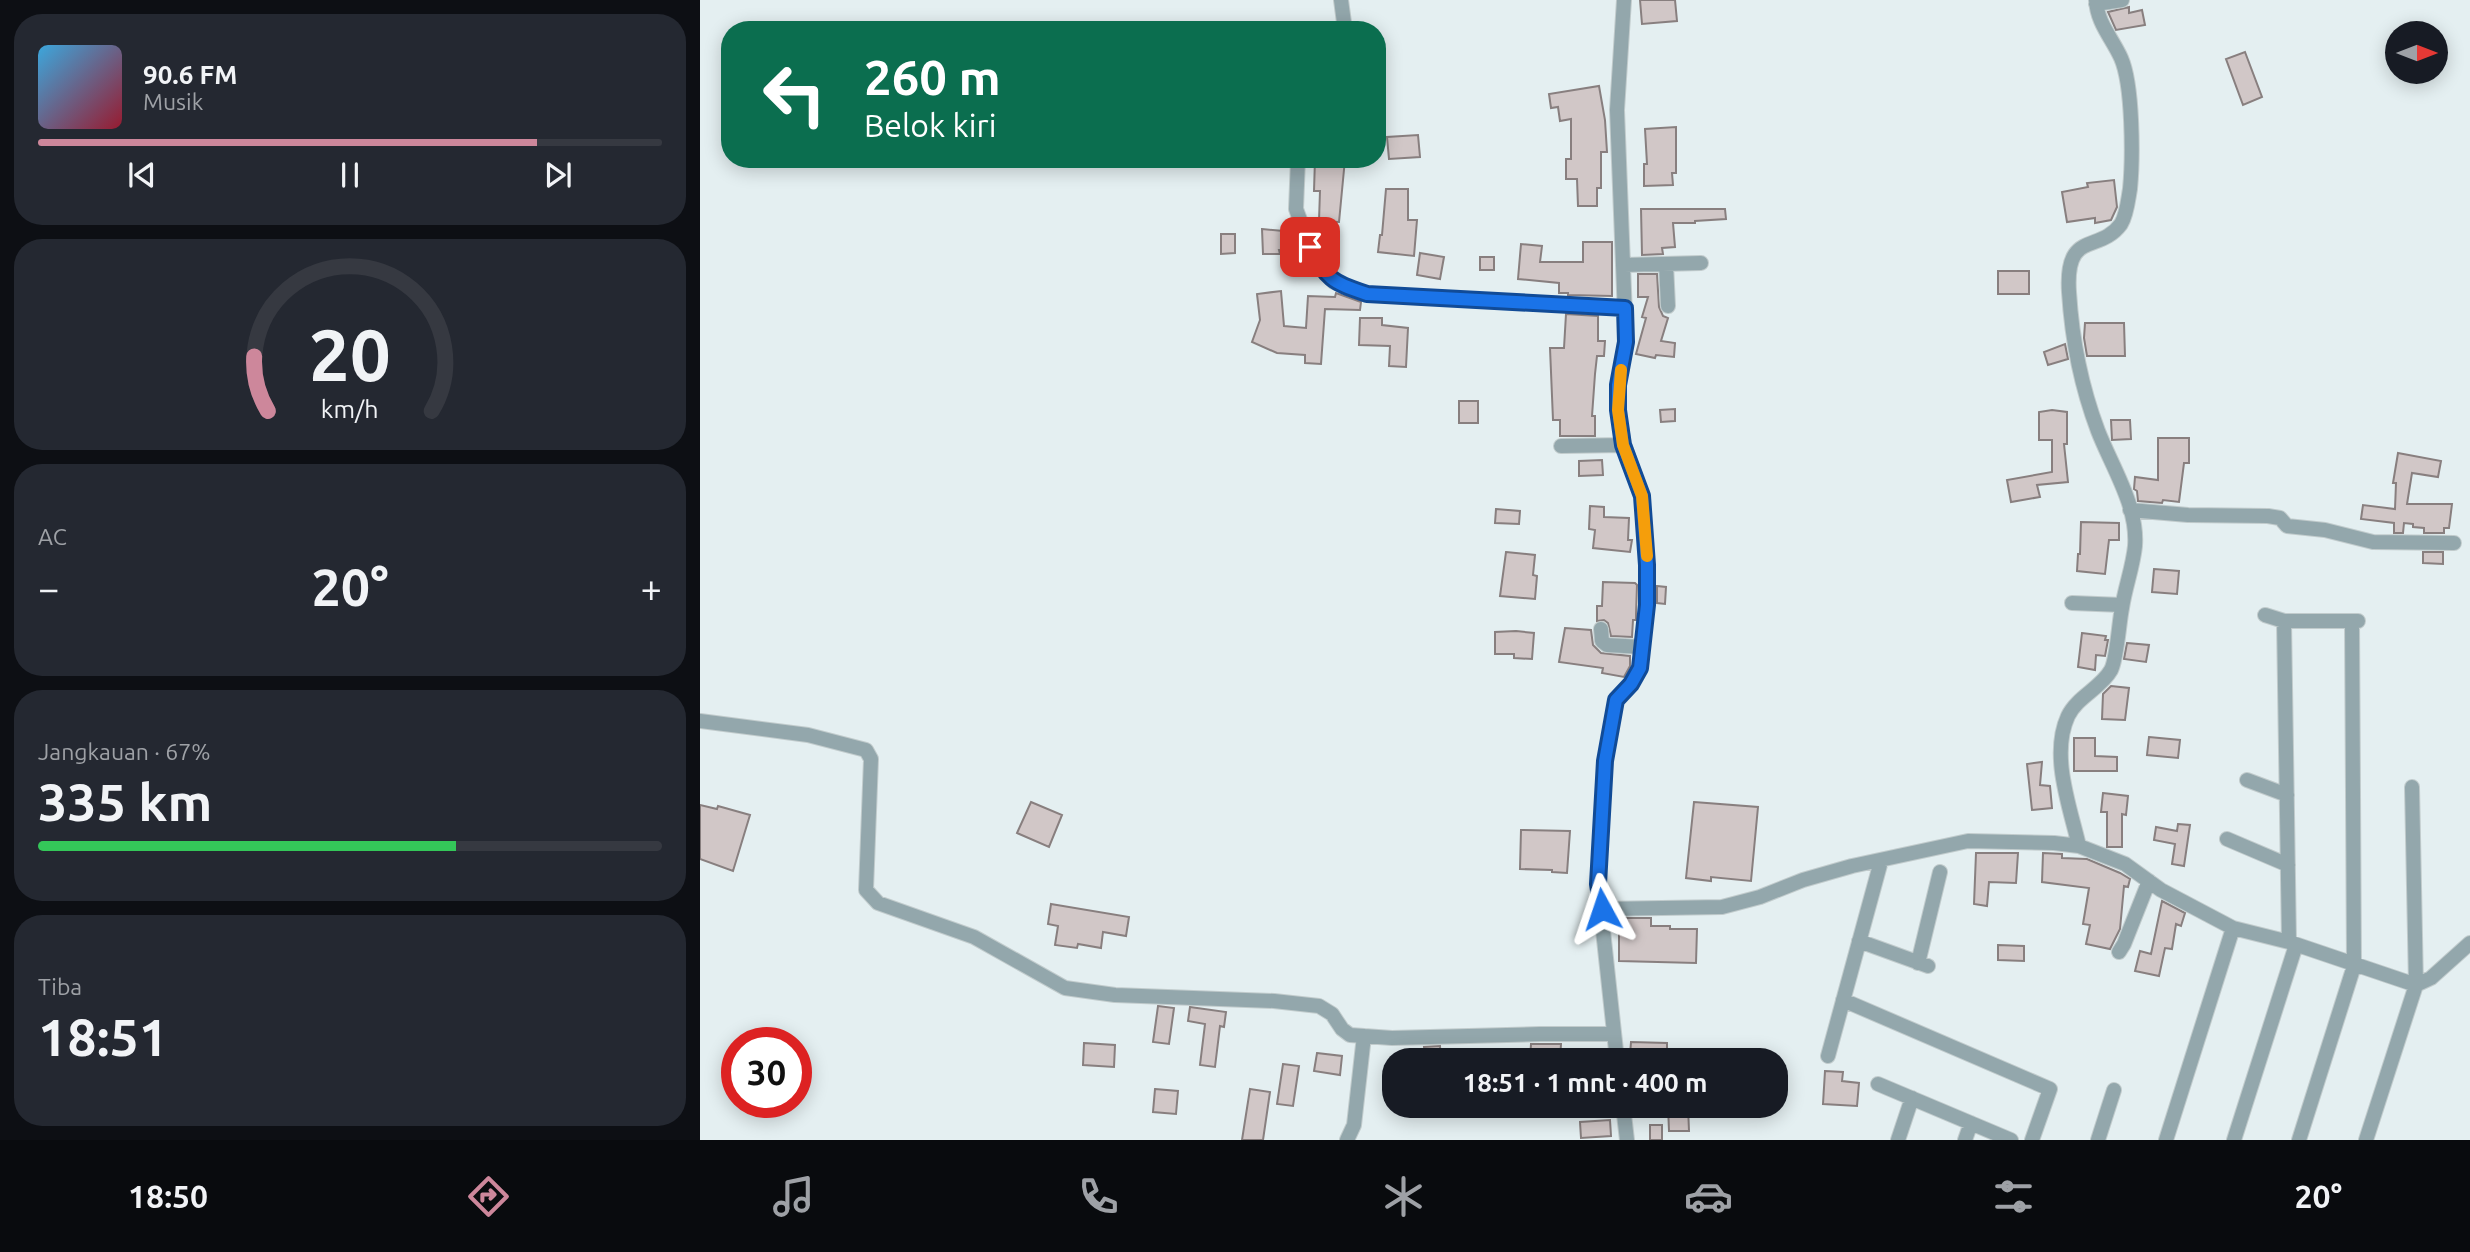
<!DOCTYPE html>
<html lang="id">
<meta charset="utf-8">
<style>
:root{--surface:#171b24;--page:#242831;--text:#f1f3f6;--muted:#9ea1a6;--line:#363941;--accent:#cd879b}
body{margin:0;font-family:Ubuntu,sans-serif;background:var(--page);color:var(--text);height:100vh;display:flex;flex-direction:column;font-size:26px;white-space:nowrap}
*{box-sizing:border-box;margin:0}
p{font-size:23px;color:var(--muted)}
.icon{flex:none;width:38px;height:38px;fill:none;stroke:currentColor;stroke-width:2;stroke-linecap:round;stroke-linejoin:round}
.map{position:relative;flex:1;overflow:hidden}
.drawer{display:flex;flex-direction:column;gap:14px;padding:14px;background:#0d0f14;width:700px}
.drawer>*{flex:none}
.hud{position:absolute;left:21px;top:21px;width:665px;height:147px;border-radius:28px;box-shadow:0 4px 18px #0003;background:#0b6e4f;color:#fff;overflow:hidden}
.needle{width:46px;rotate:90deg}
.buttons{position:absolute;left:1685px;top:21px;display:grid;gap:14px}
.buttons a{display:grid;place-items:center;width:63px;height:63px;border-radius:50%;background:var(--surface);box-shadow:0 4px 18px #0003;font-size:35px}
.speed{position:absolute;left:21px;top:1027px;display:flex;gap:14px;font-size:35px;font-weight:700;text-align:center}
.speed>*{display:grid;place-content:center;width:91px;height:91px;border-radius:50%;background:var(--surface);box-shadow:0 4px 18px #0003;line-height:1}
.speed .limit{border:10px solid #d22;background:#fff;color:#111}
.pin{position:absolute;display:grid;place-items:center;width:60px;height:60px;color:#fff;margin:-30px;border-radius:14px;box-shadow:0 4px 10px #0006}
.me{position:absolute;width:77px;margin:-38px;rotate:355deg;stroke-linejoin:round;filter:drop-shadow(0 0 5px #0008)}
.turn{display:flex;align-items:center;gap:24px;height:147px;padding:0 28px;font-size:32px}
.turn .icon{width:91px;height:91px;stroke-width:2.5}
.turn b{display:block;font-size:49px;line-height:60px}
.big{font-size:52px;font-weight:700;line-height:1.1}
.drawer .tile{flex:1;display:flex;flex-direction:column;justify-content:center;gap:10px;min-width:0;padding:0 24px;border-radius:28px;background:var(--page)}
.drawer .dial{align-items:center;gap:0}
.dial svg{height:182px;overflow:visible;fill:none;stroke:var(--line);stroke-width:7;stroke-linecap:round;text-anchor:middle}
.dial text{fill:var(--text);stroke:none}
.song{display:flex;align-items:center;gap:21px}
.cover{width:84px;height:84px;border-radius:10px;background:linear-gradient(135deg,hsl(200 70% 55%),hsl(350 70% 35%))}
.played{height:7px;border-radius:4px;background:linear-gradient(90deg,var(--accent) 80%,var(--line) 80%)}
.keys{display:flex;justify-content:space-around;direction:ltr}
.heat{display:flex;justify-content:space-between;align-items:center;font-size:38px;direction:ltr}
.charge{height:10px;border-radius:5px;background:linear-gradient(90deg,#34c759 67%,var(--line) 0)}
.trip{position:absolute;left:682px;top:1048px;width:406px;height:70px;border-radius:28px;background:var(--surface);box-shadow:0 4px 18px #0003;font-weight:700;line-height:70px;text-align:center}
.tab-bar{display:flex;height:112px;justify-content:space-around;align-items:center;background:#090b0e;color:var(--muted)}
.tab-bar .icon{width:49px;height:49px}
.tab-bar .current{color:var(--accent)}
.tab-bar b{font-size:32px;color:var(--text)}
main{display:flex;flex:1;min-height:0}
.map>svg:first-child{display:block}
</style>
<main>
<section class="drawer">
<div class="tile">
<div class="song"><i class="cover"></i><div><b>90.6 FM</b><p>Musik</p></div></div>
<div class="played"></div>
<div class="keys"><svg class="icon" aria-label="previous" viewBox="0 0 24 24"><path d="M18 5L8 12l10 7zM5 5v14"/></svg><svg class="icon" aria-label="pause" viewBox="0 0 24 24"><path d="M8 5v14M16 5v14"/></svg><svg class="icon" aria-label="next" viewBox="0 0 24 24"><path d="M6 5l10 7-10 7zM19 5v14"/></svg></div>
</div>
<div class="tile dial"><svg viewBox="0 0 100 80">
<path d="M14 69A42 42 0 1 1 86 69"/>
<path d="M14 69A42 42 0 0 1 8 45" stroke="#cd879b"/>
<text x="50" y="56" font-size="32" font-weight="700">20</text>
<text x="50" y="72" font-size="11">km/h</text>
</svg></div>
<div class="tile"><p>AC</p>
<div class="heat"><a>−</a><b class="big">20°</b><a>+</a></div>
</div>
<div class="tile"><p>Jangkauan · 67%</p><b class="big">335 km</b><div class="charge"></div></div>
<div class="tile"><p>Tiba</p><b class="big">18:51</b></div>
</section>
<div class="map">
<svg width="1770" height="1140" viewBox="0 0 1770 1140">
<rect width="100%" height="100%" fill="#e4eff1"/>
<path fill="#d1c7c7" stroke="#887f7f" stroke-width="2" d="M940,0H975L977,21L942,24Z
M1429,7V13L1442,10L1445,25L1416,30L1408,12Z
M1545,52L1562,97L1543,105L1526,59Z
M899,86L905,120L907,152H901V188H897V206H878L877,179H866V159H871V119L860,121L858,107L851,108L849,94Z
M976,127V173H972L973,185L944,186V164H947L945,129Z
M718,135L720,157L689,159L687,137Z
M615,159H645L639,222L619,221L620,191H614Z
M1414,180L1417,207L1411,220L1395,223V218L1367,222L1362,192L1388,187L1387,183Z
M686,189H708V220H717L714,256L678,252L680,235H682Z
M941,209H1025L1026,219L995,221V223H973L975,247L962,248L963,254L942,255Z
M562,229L594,232L599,250H579L580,254H563Z
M521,234H535V253L521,254Z
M883,242H912V296L868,295V293H859V283L818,279L821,244L842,246L840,262H883Z
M720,253L744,257L740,279L717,275Z
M780,257H794V270H780Z
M1298,271H1329V294H1298Z
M938,274H957L959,307L963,316L968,318L961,341L975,343L974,357L956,355L955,358L936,354L946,318L942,317L948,297H938Z
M581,291L584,326L606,328L608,296L635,297L636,293L661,302L660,310L625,309L621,364L605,363V355L577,353L552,342L560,320L557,294Z
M866,314L898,316V341H905L904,356H897L895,374L892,416H895V436H860V420H853L850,348H864Z
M660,318H682V325L708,328L706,367L689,366L690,346L659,345Z
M1385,323H1424L1425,356H1387L1384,338Z
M1365,344L1368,359L1348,365L1344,352Z
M759,401H778V423H759Z
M975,409V421L961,422L960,410Z
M1352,410L1367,412V444H1364L1368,482L1337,485L1340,497L1311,502L1307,480L1352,472V440H1339V412Z
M1411,420H1430L1431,439L1412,440Z
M1458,438H1489V463H1484L1479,502L1463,500L1462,503L1438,501L1437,491L1434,489L1435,477L1458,480Z
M1698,453L1741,461L1738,477L1712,473L1707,504H1752L1749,528H1744V533H1724V528L1713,527V524L1704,523L1703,533H1694V523L1661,519L1663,505L1695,509L1696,483H1693Z
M902,460L903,475L879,476V461Z
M890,506L904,507V517L929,518L928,540H932L930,552L893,548L895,530L889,529Z
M796,509L820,511L819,524L795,523Z
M1381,522L1419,523V540H1409L1405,574L1377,571L1378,554H1380Z
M806,552L835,555L833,575L837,576L835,599L800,596Z
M1723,552H1743V564L1723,563Z
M1454,569L1479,571L1477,594L1452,592Z
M903,582L935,583L937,585L936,614V620H933L932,637L911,636L908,623L904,620L897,621V606H902Z
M957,586L966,587L965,604L957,603Z
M865,628L891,630L893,645L901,653L930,656V666L924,677L902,673L903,668L859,662Z
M816,631L834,633L832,659L814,658V654H795V632Z
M1382,633L1406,636L1405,640H1408L1405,656L1396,655L1395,670L1378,667Z
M1427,643L1449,645L1446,662L1424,659Z
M1411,686L1429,688L1425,720L1402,719L1403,694Z
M1449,737L1480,740L1478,758L1447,755Z
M1374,738H1395V756L1417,757V771H1374Z
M1342,762L1340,785L1350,786L1352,808L1332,810L1327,764Z
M1403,793L1428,796L1426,815L1422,814V847H1407V812H1401Z
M331,802L362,815L349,847L317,833Z
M994,802L1058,807L1051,881L1011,877V881L986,878Z
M0,805L17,809L18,806L50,815L33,871L0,859Z
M1478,824L1490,825L1484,866L1472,864L1475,844L1454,840L1456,827L1477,831Z
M821,830L870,831L867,873L852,872V870L820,869Z
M1276,853H1318L1316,883L1289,882L1287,906L1274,904Z
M1343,853L1362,854V858L1387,859L1420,873L1430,879L1428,887L1424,886L1420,929L1410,949L1386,944L1390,925L1383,924L1389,888L1342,882Z
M1462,901L1485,913L1481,926L1476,924L1472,949L1465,948L1459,976L1435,971L1440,951L1451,954Z
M351,904L429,917L426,936L403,932L401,948L378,944L377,948L355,945L358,926L348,924Z
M919,918H951V926H970V929H997L996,963L919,961Z
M1298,945L1324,946V961L1298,960Z
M458,1006L474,1008L469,1044L453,1042Z
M490,1007L526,1012L524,1027L520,1026L515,1067L500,1065L505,1024L488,1021Z
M931,1042L967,1043V1057L930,1055Z
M384,1043L415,1045L414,1067L383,1065Z
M831,1044H861L860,1060H830Z
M740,1046L741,1060H725L724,1047Z
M617,1053L642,1056L640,1075L614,1071Z
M583,1064L599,1066L593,1106L577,1104Z
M1125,1071L1143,1072L1142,1081L1159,1083L1157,1106L1123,1104Z
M455,1089L478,1091L476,1114L453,1112Z
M550,1089L570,1092L563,1140H542Z
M968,1106H988L989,1131H969Z
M910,1120L911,1136L881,1138L880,1122Z
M950,1125H962V1140H950Z"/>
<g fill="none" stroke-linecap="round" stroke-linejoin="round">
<g stroke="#c1cbcc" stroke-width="16">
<path id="street" d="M641,0L645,30
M1396,4L1422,0
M598,159L596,209L610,247L622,268L634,282L667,294L925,308
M966,264L968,306
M924,265L1001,263
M861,446L924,445
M1430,510L1488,515L1568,516L1580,518L1587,526L1625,530L1673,542L1754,543
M1372,603L1422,605
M1565,615L1584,621H1658
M1584,621L1589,942
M901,629L902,641L907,645L942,647
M0,721L108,735L166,750L171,759L166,890L178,903L274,937L365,988L415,995L574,1001L619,1006L632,1014L642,1029L650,1035L692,1038L840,1034H914
M1547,780L1587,795
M1527,839L1588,865
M1379,846C1370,807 1350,755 1368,716C1377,697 1401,688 1411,670C1417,659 1419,622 1422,608C1425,587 1433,567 1435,546C1438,506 1412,467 1398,431C1381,386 1372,340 1369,292C1365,229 1399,254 1421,224C1427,214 1428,200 1430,189C1433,158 1433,85 1421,58C1412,38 1397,23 1396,0
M902,909L1022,907L1060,897L1103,880L1152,866L1268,841L1354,843L1379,846L1425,864L1461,890L1533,928L1589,942L1716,985L1731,978L1770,943
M1159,941L1228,966
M1419,952L1424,944L1449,881
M1218,963L1240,872
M1143,1000L1350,1089L1332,1140
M1128,1056L1180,865
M917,1060L898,884L905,761L916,700L931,684L940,668L947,605V565L942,496L924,445L918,410V385L926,342L917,110L924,0
M1178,1084L1311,1140
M923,1106L927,1140
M647,1140L654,1125L664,1036
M1198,1140L1212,1098
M1265,1140L1271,1123
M1398,1140L1414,1090
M1466,1140L1533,928
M1534,1140L1596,945
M1599,1140L1654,966L1652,621
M1666,1140L1716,985L1712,787"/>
</g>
<use href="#street" stroke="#93a7ac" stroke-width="14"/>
</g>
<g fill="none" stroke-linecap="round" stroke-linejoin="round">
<g stroke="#114b97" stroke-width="18">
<path id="route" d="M610,247C629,281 630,281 667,294L925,308L926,342L918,385V410L923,445L942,496L947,565V605L940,668L931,684L916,700L905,761L898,884L902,909"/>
</g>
<use href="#route" stroke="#1a73e8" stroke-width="12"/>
<path stroke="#f59e0b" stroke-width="12" d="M921,370L918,410L923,445L942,496L947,556"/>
</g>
</svg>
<div class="buttons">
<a><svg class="needle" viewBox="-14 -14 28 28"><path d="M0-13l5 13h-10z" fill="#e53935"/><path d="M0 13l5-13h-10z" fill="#9ea1a6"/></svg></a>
</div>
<div class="speed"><div class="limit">30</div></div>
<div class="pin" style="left:610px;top:247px;background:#d93025"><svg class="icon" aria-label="arrive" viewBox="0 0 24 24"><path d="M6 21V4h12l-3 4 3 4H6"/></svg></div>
<svg class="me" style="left:902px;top:909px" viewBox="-20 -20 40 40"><path d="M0-17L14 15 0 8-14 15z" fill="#1a73e8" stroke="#fff" stroke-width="4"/></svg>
<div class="trip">18:51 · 1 mnt · 400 m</div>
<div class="hud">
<div class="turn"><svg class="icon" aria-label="left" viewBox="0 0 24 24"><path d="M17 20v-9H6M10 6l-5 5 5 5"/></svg><div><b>260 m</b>Belok kiri</div></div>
</div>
</div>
</main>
<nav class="tab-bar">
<b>18:50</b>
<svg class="icon current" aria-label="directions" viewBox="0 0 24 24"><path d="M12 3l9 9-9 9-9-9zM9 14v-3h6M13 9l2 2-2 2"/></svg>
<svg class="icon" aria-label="music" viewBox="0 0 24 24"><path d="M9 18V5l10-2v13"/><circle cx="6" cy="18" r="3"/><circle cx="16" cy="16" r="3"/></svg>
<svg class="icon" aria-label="phone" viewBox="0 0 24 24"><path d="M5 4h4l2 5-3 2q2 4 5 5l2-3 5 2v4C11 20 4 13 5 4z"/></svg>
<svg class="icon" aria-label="climate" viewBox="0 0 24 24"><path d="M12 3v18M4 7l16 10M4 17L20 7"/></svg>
<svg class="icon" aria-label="car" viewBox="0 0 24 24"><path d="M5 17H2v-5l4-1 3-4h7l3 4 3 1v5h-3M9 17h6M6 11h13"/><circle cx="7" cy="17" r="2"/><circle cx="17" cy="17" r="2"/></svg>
<svg class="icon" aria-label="filters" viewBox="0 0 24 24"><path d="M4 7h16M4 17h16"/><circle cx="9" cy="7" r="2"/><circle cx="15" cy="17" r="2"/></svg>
<b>20°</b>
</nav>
